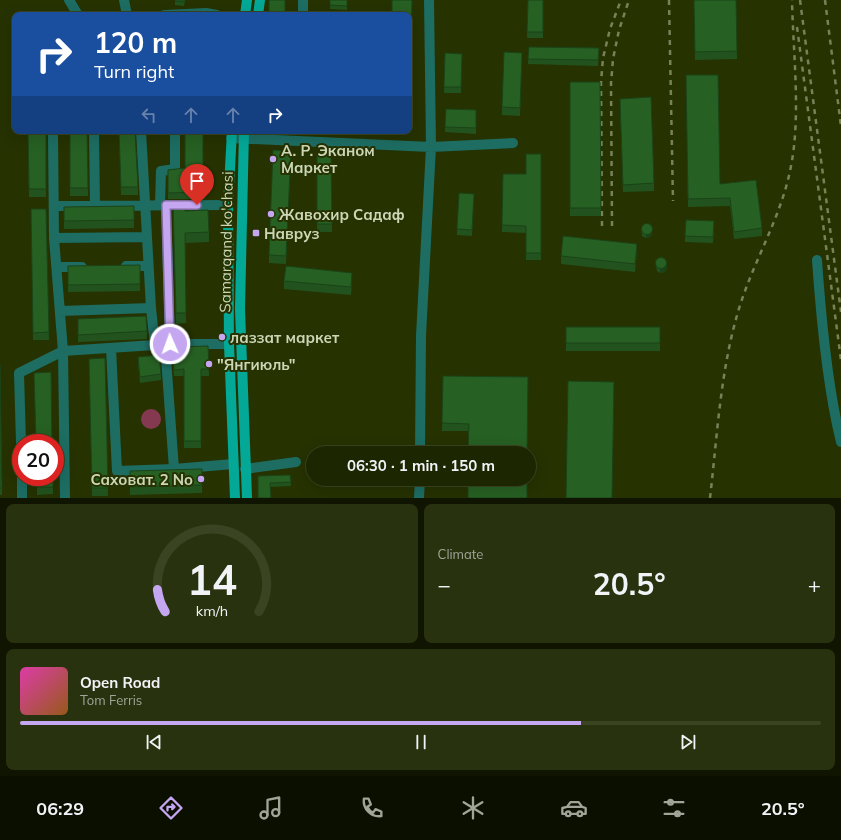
<!DOCTYPE html>
<meta charset="utf-8">
<style>
:root{--surface:#1c2600;--page:#29320f;--text:#f1f3f6;--muted:#a0a599;--line:#3a4322;--accent:#c5a7f1}
body{margin:0;font-family:Mulish,sans-serif;background:var(--page);color:var(--text);height:100vh;display:flex;flex-direction:column;font-size:15px;white-space:nowrap}
*{box-sizing:border-box;margin:0}
p{font-size:13px;color:var(--muted)}
.icon{flex:none;width:22px;height:22px;fill:none;stroke:currentColor;stroke-width:2;stroke-linecap:round;stroke-linejoin:round}
.map{position:relative;height:498px;overflow:hidden}
.drawer{display:flex;flex-direction:column;gap:6px;padding:6px;background:#0f1500;flex:1}
.drawer>*{flex:none}
.top-card{position:absolute;left:12px;top:12px;width:400px;height:122px;border-radius:8px;box-shadow:0 4px 16px #0002,0 0 0 1px var(--line);background:#1a4fa0;color:#fff;overflow:hidden}
.speed{position:absolute;left:12px;top:434px;display:flex;gap:8px;font-size:20px;font-weight:700;text-align:center}
.speed>*{display:grid;place-content:center;width:52px;height:52px;border-radius:50%;background:var(--surface);box-shadow:0 4px 16px #0002,0 0 0 1px var(--line);line-height:1}
.speed .limit{border:6px solid #d22;background:#fff;color:#111}
.pin{position:absolute;display:grid;place-items:center;width:34px;height:34px;color:#fff;margin:-41px -17px;border-radius:50% 50% 50% 0;rotate:-45deg;box-shadow:0 0 4px #0007}
.pin .icon{rotate:45deg}
.me{position:absolute;width:44px;margin:-22px;rotate:358deg;stroke-linejoin:round;filter:drop-shadow(0 0 3px #0008)}
.turn{display:flex;align-items:center;gap:14px;height:84px;padding:0 16px;font-size:18px}
.turn .icon{width:52px;height:52px;stroke-width:2.5}
.turn b{display:block;font-size:28px;line-height:34px}
.lanes{display:flex;align-items:center;height:38px;padding:0 16px;background:#0003;justify-content:center;gap:20px;direction:ltr}
.lanes .off{opacity:.35}
.big{font-size:30px;font-weight:700;line-height:1.1}
.drawer .tile{flex:1;display:flex;flex-direction:column;justify-content:center;gap:6px;min-width:0;padding:0 14px;border-radius:8px;background:var(--page)}
.drawer .dial{align-items:center;gap:0}
.dial svg{height:104px;overflow:visible;fill:none;stroke:var(--line);stroke-width:7;stroke-linecap:round;text-anchor:middle}
.dial text{fill:var(--text);stroke:none}
.song{display:flex;align-items:center;gap:12px}
.cover{width:48px;height:48px;border-radius:6px;background:linear-gradient(135deg,hsl(320 70% 55%),hsl(30 70% 35%))}
.played{height:4px;border-radius:2px;background:linear-gradient(90deg,var(--accent) 70%,var(--line) 70%)}
.keys{display:flex;justify-content:space-around;direction:ltr}
.heat{display:flex;justify-content:space-between;align-items:center;font-size:22px;direction:ltr}
.drawer .tiles{flex:1;display:grid;gap:6px;grid-template-columns:1fr 1fr}
.tile:last-child{grid-column:span 2}
.trip{position:absolute;left:306px;top:446px;width:230px;height:40px;border-radius:20px;background:var(--surface);box-shadow:0 4px 16px #0002,0 0 0 1px var(--line);font-weight:700;line-height:40px;text-align:center}
.dock{display:flex;height:64px;justify-content:space-around;align-items:center;background:#0b0f00;color:var(--muted)}
.dock .icon{width:28px;height:28px}
.dock .selected{color:var(--accent)}
.dock b{font-size:18px;color:var(--text)}
.map>svg:first-child{display:block}
</style>
<div class="map">
<svg width="841" height="498" viewBox="0 0 841 498">
<rect width="100%" height="100%" fill="#263200"/>
<path fill="#853951" d="M141 419a10 10 0 1 1 20 0a10 10 0 1 1-20 0Z"/>
<g fill="none" stroke-linecap="round" stroke-linejoin="round">
<path stroke="#1d6d63" stroke-width="10" d="M69,0L78,15
M124,0L127,15
M164,15L206,13L217,15
M303,15V0
M94,131L95,206
M53,134L54,238L147,237L141,131
M231,138L431,147L513,143
M160,205L161,171L175,169V131
M166,205L170,344
M55,206L228,205
M147,237L151,308
M54,238L63,351L170,344H229
M817,260C821,318 827,386 841,442
M126,266H148
M57,267H82
M60,311L151,308L155,345
M165,344L174,469L233,464
M111,348L117,471L174,469
M21,443L19,373L63,351L65,498
M420,453L421,336L431,147L429,0
M245,469L296,462
M22,477V498
M419,498L420,479"/>
<path stroke="#04a897" stroke-width="10" d="M245,15L247,0
M258,15L260,0
M232,131L228,205L229,344L235,498
M244,131L240,309L247,498"/>
<path stroke="#778259" stroke-width="2.5" stroke-dasharray="5 5" stroke-linecap="butt" d="M669,0L673,201
M800,0L841,312
M825,0L841,126
M797,27L841,360
M602,226L601,82L603,58L610,29L621,0
M612,226L611,83L613,59L619,30L629,0
M710,498C717,438 720,377 736,319C750,266 781,220 791,166C801,116 793,51 792,0"/>
</g>
<path fill="#22531e" d="M175,0H185L184,6L175,5Z
M330,0H347V10L330,9Z
M412,0L411,48H409V15Z
M528,0H543V38H527Z
M694,0H736L737,59L695,60Z
M529,47L599,48L598,66L528,64Z
M445,53L462,54L461,93H444Z
M522,53L520,116L502,115V107Z
M686,75L720,184L762,228V236L734,239L730,206L688,207Z
M570,82H600L601,216H570Z
M620,106L654,183V191L623,192Z
M446,109L476,110V134L445,132Z
M28,131H46V197H29Z
M70,131H87L88,196H70Z
M119,131L138,187V195H121Z
M541,154V260H526V233L502,232L503,174H526Z
M317,155H331L332,232H317Z
M291,158L286,264L269,263V255Z
M204,167L205,199H168V170L185,168Z
M474,194L472,236L457,235V229Z
M134,206V228L64,229V207Z
M31,209H46L49,340H33Z
M185,211L209,232V242L185,243L186,323L176,324L173,212Z
M714,227L713,243L685,242V236Z
M641,228L652,234L650,237L646,238L642,236Z
M637,252L635,272L561,264V256Z
M656,263L667,268L665,272L660,273L657,271L656,266Z
M140,265V291L68,292V266Z
M284,281H352L351,295L284,289Z
M78,319L147,331V339L78,342Z
M566,327H660V351H566Z
M208,346L209,376H201V448H184V376H174L172,347Z
M138,357L161,374V380L140,383L138,363Z
M105,358L108,496H92L89,359Z
M0,365L2,495H0Z
M443,376L528,377L469,431H442Z
M130,471L202,485V493L130,495Z
M290,475L291,486L270,487L258,476Z
M37,477H53V494L37,495Z"/>
<path fill="#1b4318" d="M652,230V234L650,237L646,238V234Z
M637,244V252L635,272V264Z
M667,264V268L665,272L660,273V269Z
M352,273V281L351,295V287Z"/>
<path fill="#276023" stroke="#1b4318" d="M175,0H184V2L175,1Z
M269,0H285V15H269Z
M330,0H347V6L330,5Z
M392,0H412L411,40H409V15H392Z
M528,0H543V32H527Z
M694,0H736L737,51L695,52Z
M529,47L599,48L598,60L528,59Z
M504,52L522,53L520,108L502,107Z
M445,53L462,54L461,87H444Z
M686,75H718L720,184L756,180L762,228L734,232L730,198L688,199Z
M570,82H600L601,208H570Z
M651,97L654,183L623,185L620,99Z
M446,109L476,110V128L445,127Z
M28,131H46V189H29Z
M70,131H87L88,188H70Z
M119,131H135L138,187H121Z
M185,131H203V167H204L205,192L168,193V170L185,168Z
M273,150L291,151L286,256L269,255Z
M526,154H541V253H526V226L502,225L503,174H526Z
M317,155H331L332,224H317Z
M459,193L474,194L472,230L457,229Z
M173,202H185V211L208,210L209,232L185,233L186,313H176Z
M134,206V220L64,221V207Z
M31,209H46L49,332L33,333Z
M686,220L714,221L713,237L685,236Z
M641.5 229a5.5 5.5 0 1 1 11 0a5.5 5.5 0 1 1-11 0Z
M563,236L637,244L635,264L561,256Z
M655.5 263a5.5 5.5 0 1 1 11 0a5.5 5.5 0 1 1-11 0Z
M140,265V284L68,285V266Z
M286,266L352,273L351,287L284,281Z
M146,316L147,331L78,335V319Z
M566,327H660V343H566Z
M208,346L209,369H201V441H184V369L174,370L172,347Z
M159,355L161,374L140,377L138,357Z
M105,358L108,488H92L89,359Z
M0,365L2,488H0Z
M51,372L52,443H36L34,373Z
M443,376L528,377L527,453H468L469,424L442,423Z
M568,381L614,382L612,498H566Z
M202,469V485L130,487V471Z
M290,475L291,482L270,483L271,498H258V476Z
M37,477H53V487H37Z
M468,479H527V498H468Z"/>
<g fill="none" stroke-linecap="round" stroke-linejoin="round">
<g stroke="#806d9d" stroke-width="10">
<path id="route" d="M170,344L166,205H197"/>
</g>
<use href="#route" stroke="#c5a7f1" stroke-width="7"/>
</g>
<g fill="#c5a7f1" stroke="#263200" stroke-width="1.5">
<circle cx="273" cy="159" r="4"/>
<circle cx="271" cy="214" r="4"/>
<rect x="252" y="229" width="8" height="8" rx="2"/>
<circle cx="222" cy="337" r="4"/>
<circle cx="209" cy="364" r="4"/>
<circle cx="201" cy="479" r="4"/>
</g>
<g text-anchor="middle" dominant-baseline="central" stroke-width="4" stroke-linejoin="round" paint-order="stroke">
<g font-size="15" font-weight="bold" fill="#ccd7b7" stroke="#263200" text-anchor="start">
<text x="281" y="150">А. Р. Эканом<tspan x="281" dy="17">Маркет</tspan></text>
<text x="279" y="214">Жавохир Садаф</text>
<text x="264" y="233">Навруз</text>
<text x="230" y="337">лаззат маркет</text>
<text x="217" y="364">"Янгиюль"</text>
<text x="193" y="479" text-anchor="end">Саховат. 2 No</text>
</g>
<g font-size="15" fill="#ccd7b7" stroke="#263200">
<text transform="translate(226 242) rotate(-89)">Samarqand ko'chasi</text>
</g>
</g>
</svg>
<div class="speed"><div class="limit">20</div></div>
<div class="pin" style="left:197px;top:205px;background:#d93025"><svg class="icon" aria-label="arrive" viewBox="0 0 24 24"><path d="M6 21V4h12l-3 4 3 4H6"/></svg></div>
<svg class="me" style="left:170px;top:344px" viewBox="-20 -20 40 40"><circle r="17" fill="#c5a7f1" stroke="#fff" stroke-width="3"/><path d="M0-11L8 9 0 5-8 9z" fill="#fff"/></svg>
<div class="trip">06:30 · 1 min · 150 m</div>
<div class="top-card">
<div class="turn"><svg class="icon" aria-label="right" viewBox="0 0 24 24"><path d="M7 20v-9h11M14 6l5 5-5 5"/></svg><div><b>120 m</b>Turn right</div></div>
<div class="lanes"><svg class="icon off" aria-label="left" viewBox="0 0 24 24"><path d="M17 20v-9H6M10 6l-5 5 5 5"/></svg><svg class="icon off" aria-label="ahead" viewBox="0 0 24 24"><path d="M12 20V5M6 11l6-6 6 6"/></svg><svg class="icon off" aria-label="ahead" viewBox="0 0 24 24"><path d="M12 20V5M6 11l6-6 6 6"/></svg><svg class="icon" aria-label="right" viewBox="0 0 24 24"><path d="M7 20v-9h11M14 6l5 5-5 5"/></svg></div>
</div>
</div>
<section class="drawer">
<div class="tiles">
<div class="tile dial"><svg viewBox="0 0 100 80">
<path d="M14 69A42 42 0 1 1 86 69"/>
<path d="M14 69A42 42 0 0 1 8 52" stroke="#c5a7f1"/>
<text x="50" y="56" font-size="32" font-weight="700">14</text>
<text x="50" y="72" font-size="11">km/h</text>
</svg></div>
<div class="tile"><p>Climate</p>
<div class="heat"><a>−</a><b class="big">20.5°</b><a>+</a></div>
</div>
<div class="tile">
<div class="song"><i class="cover"></i><div><b>Open Road</b><p>Tom Ferris</p></div></div>
<div class="played"></div>
<div class="keys"><svg class="icon" aria-label="previous" viewBox="0 0 24 24"><path d="M18 5L8 12l10 7zM5 5v14"/></svg><svg class="icon" aria-label="pause" viewBox="0 0 24 24"><path d="M8 5v14M16 5v14"/></svg><svg class="icon" aria-label="next" viewBox="0 0 24 24"><path d="M6 5l10 7-10 7zM19 5v14"/></svg></div>
</div>
</div>
</section>
<nav class="dock">
<b>06:29</b>
<svg class="icon selected" aria-label="directions" viewBox="0 0 24 24"><path d="M12 3l9 9-9 9-9-9zM9 14v-3h6M13 9l2 2-2 2"/></svg>
<svg class="icon" aria-label="music" viewBox="0 0 24 24"><path d="M9 18V5l10-2v13"/><circle cx="6" cy="18" r="3"/><circle cx="16" cy="16" r="3"/></svg>
<svg class="icon" aria-label="phone" viewBox="0 0 24 24"><path d="M5 4h4l2 5-3 2q2 4 5 5l2-3 5 2v4C11 20 4 13 5 4z"/></svg>
<svg class="icon" aria-label="climate" viewBox="0 0 24 24"><path d="M12 3v18M4 7l16 10M4 17L20 7"/></svg>
<svg class="icon" aria-label="car" viewBox="0 0 24 24"><path d="M5 17H2v-5l4-1 3-4h7l3 4 3 1v5h-3M9 17h6M6 11h13"/><circle cx="7" cy="17" r="2"/><circle cx="17" cy="17" r="2"/></svg>
<svg class="icon" aria-label="filters" viewBox="0 0 24 24"><path d="M4 7h16M4 17h16"/><circle cx="9" cy="7" r="2"/><circle cx="15" cy="17" r="2"/></svg>
<b>20.5°</b>
</nav>
